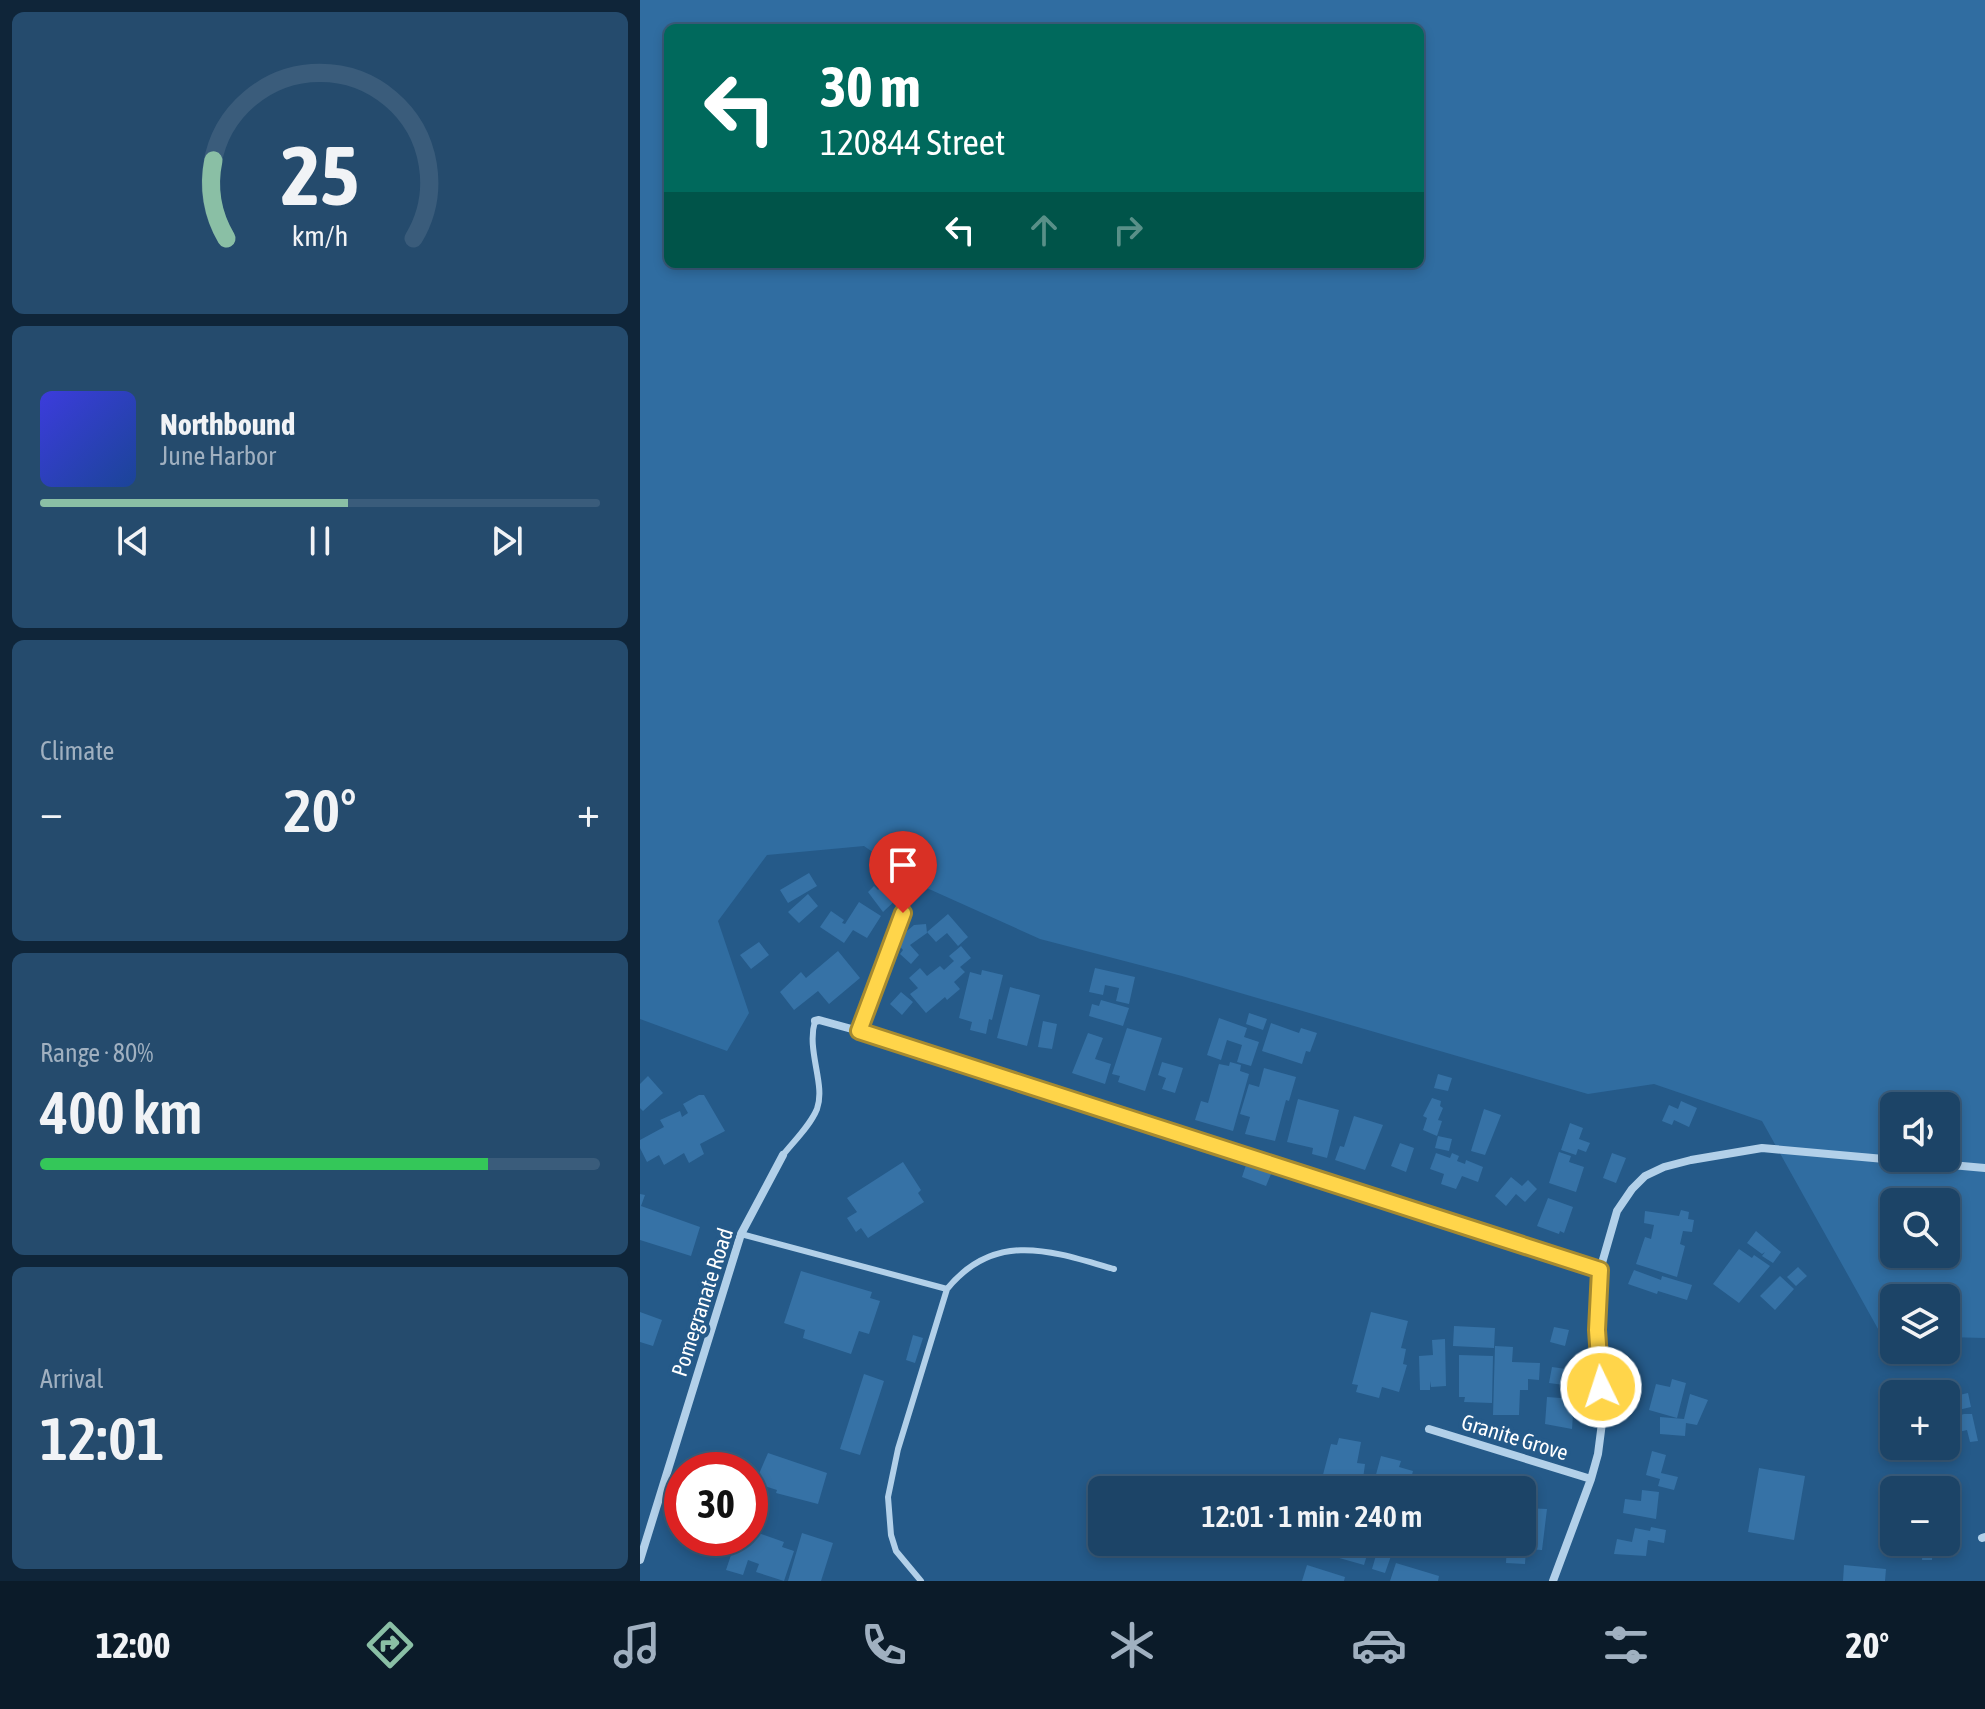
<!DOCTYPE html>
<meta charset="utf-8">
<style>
:root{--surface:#1c4467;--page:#254b6d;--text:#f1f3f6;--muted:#a0b0c0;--line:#3a5c7b;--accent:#8abfa5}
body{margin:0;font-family:"Asap Condensed",sans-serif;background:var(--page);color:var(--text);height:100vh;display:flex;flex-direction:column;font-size:30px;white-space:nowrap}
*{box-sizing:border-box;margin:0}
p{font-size:26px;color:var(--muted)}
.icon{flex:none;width:44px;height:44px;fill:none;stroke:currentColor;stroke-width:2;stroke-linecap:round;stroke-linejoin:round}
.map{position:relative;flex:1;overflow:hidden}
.panel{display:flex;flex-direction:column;gap:12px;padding:12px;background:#0f2539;width:640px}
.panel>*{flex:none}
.hud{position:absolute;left:24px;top:24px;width:760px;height:244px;border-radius:12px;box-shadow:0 4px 12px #0003,0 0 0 2px var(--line);background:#00695c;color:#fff;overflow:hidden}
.controls{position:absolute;left:1240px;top:1092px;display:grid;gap:16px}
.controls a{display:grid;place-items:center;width:80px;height:80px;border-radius:12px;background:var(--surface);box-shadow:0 4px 12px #0003,0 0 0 2px var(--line);font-size:40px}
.speed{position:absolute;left:24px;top:1452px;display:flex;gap:16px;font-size:40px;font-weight:700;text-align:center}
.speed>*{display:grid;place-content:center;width:104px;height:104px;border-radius:50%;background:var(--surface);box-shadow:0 4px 12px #0003,0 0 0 2px var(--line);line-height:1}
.speed .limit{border:12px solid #d22;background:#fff;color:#111}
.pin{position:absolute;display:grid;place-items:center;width:68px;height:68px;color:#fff;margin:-82px -34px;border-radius:50% 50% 50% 0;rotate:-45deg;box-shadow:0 0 8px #0007}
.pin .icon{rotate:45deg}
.me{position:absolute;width:88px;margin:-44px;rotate:356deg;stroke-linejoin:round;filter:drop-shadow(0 0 6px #0008)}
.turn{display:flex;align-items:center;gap:28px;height:168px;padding:0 24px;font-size:36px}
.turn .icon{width:104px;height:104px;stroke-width:2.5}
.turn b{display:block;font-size:56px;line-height:68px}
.lanes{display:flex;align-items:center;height:76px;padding:0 24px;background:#0003;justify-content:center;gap:40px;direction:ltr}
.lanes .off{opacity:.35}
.big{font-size:60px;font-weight:600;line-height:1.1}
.panel .widget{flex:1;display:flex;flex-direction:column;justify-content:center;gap:12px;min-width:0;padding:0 28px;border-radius:12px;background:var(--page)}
.panel .dial{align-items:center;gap:0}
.dial svg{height:208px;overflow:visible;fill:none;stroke:var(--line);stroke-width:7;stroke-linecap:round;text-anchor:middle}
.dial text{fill:var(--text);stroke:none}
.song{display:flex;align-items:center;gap:24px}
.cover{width:96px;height:96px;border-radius:12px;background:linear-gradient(135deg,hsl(240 70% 55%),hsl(220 70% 35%))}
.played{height:8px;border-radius:4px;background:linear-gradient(90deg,var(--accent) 55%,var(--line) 55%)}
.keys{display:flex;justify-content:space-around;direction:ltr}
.heat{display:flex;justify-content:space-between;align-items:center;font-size:44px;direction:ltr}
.charge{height:12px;border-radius:6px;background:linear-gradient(90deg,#34c759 80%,var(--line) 0)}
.trip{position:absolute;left:448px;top:1476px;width:448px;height:80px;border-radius:12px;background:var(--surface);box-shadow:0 4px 12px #0003,0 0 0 2px var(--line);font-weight:600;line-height:80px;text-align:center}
.menu{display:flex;height:128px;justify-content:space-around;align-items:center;background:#0b1b29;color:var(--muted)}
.menu .icon{width:56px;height:56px}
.menu .active{color:var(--accent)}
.menu b{font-size:36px;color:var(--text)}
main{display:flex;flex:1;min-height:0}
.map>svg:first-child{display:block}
</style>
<main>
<section class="panel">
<div class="widget dial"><svg viewBox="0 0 100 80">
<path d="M14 69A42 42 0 1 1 86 69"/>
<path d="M14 69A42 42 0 0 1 9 39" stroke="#8abfa5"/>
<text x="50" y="56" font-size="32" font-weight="700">25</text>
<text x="50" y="72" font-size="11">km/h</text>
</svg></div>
<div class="widget">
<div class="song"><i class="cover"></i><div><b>Northbound</b><p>June Harbor</p></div></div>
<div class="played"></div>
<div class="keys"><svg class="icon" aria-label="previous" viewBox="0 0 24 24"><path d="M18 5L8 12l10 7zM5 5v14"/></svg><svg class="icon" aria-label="pause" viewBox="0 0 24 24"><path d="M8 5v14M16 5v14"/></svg><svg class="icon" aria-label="next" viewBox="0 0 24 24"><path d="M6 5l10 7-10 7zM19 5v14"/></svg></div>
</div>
<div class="widget"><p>Climate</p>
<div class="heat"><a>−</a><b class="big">20°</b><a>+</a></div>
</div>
<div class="widget"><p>Range · 80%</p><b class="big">400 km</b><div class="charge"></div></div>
<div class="widget"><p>Arrival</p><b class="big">12:01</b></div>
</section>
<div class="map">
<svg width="1345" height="1581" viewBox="0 0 1345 1581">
<rect width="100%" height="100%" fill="#255a89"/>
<path fill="#306da1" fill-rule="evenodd" d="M0,0H1345V1338L1306,1337V1298H1254V1344L1247,1345L1122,1121L1014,1084L948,1094L542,976L400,939L280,885L224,846L127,855L78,921L109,1013L87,1051L0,1019ZM28,28H780V264H28ZM1254,1106H1306V1158H1254ZM1254,1202H1306V1254H1254Z"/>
<path fill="#3672a6" d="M169,873L177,886L148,903L140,890Z
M248,880L261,895L243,912L228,892L234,886L238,890Z
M168,894L178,906L159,923L148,912Z
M219,902L241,916L227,938L213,930L204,943L180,927L191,911L204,920L202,923L205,924Z
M308,914L328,937L318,946L307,933L296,942L287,932Z
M286,924L287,933L270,945L279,955L271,964L260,954L263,950L255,941L274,925Z
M119,942L129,955L111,969L100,955Z
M321,946L331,958L320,967L325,972L314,982L320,989L307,1000L305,997L286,1013L270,994L278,988L269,978L280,968L287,976L300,966L304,970L314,961L309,956Z
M198,951L220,978L189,1004L178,991L154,1010L140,992L161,972L166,978Z
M455,968L495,977L489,1004L476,1001L479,988L465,985L463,995L449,992Z
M342,970L363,975L352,1020L349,1019L346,1034L330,1030L332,1022L319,1018L330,972L341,975Z
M370,987L400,995L387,1046L357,1038Z
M261,992L273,1002L262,1015L250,1004Z
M461,1000L489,1008L483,1026L449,1016L452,1004L459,1006Z
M609,1013L627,1019L623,1030L606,1024Z
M579,1018L607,1028L604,1037L619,1042L611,1066L597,1062L602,1045L587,1040L581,1060L567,1055Z
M403,1021L417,1024L412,1049L398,1047Z
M631,1023L659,1033L661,1028L677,1033L670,1052L666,1051L662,1064L622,1051Z
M487,1028L522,1038L505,1091L478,1082L480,1076L472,1074Z
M448,1033L463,1038L455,1059L471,1064L465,1084L432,1073Z
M522,1062L543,1068L535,1093L522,1089L526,1078L518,1075Z
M590,1062L601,1065L600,1071L609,1074L593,1131L555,1120L561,1101L568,1103L579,1064L589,1066Z
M624,1068L656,1077L649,1101L646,1100L635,1141L605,1134L610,1117L600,1114L609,1084L619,1087Z
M798,1074L812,1078L808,1091L794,1088Z
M8,1076L23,1093L3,1111L0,1108V1084Z
M59,1095H64L85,1131L60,1144L64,1154L49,1163L44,1153L24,1165L19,1155L7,1162L0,1148V1140L24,1127L20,1120L40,1111L42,1117L48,1113L43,1104Z
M792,1098L801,1101L800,1106L803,1108L798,1120L802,1121L797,1136L783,1130L787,1118L783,1116Z
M658,1099L699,1110L687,1158L672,1154L673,1148L647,1142Z
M1041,1101L1057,1108L1049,1127L1034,1120L1032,1125L1022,1121L1029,1105L1038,1109Z
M844,1109L861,1115L845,1155L831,1151Z
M714,1116L743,1125L725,1170L695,1160L700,1146L704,1147Z
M930,1123L943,1128L939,1139L950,1143L946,1152L938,1149L936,1155L921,1150Z
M798,1136L812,1139L809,1151L795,1148Z
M760,1143L774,1148L766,1172L751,1166Z
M919,1152L931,1156L929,1162L944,1167L936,1192L909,1183Z
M796,1153L810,1158L812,1153L819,1156L817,1161L825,1164L826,1160L843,1167L838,1182L822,1176L816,1189L801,1184L804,1174L790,1169Z
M972,1153L986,1158L976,1183L963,1178Z
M263,1162L281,1190L278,1193L284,1202L228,1238L221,1228L216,1232L207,1218L217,1212L207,1198Z
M606,1165L631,1174L626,1186L602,1177Z
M871,1177L882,1186L888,1180L897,1189L885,1202L876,1194L866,1206L855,1196Z
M0,1194L5,1195L1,1206L60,1227L51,1256L0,1240Z
M908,1198L933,1207L924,1233L920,1231L919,1234L897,1226Z
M1041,1210L1049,1212L1048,1219L1054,1220L1052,1232L1043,1231L1040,1244L1045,1246L1037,1277L996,1264L1005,1237L1011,1239L1014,1225L1004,1223L1005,1211L1039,1216Z
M1116,1231L1141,1252L1133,1263L1122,1256L1125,1252L1122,1254L1107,1243Z
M1099,1249L1112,1258L1114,1255L1130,1266L1099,1303L1073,1284Z
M1158,1267L1167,1276L1156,1286L1147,1277Z
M994,1270L1021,1280L1022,1276L1052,1285L1047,1300L1018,1291L1017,1294L988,1284Z
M161,1271L232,1292L230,1298L240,1301L229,1334L219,1331L211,1354L163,1338L165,1330L144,1323Z
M1140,1276L1154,1289L1135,1310L1120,1296Z
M0,1312L22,1320L13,1346L0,1342Z
M731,1312L768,1321L761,1348L766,1349L763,1364L767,1365L759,1392L742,1387L739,1398L716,1392L718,1385L712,1384Z
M814,1326L855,1328L854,1348L813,1346Z
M914,1327L929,1330L925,1346L910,1342Z
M273,1335L283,1338L275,1363L266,1360Z
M805,1339L806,1386L791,1387L790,1381V1390H780L779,1356L793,1355L792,1340Z
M855,1346L873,1347L872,1362L900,1363L899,1380L888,1379V1390H880L879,1415H853Z
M819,1355L853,1356L852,1403L824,1402L825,1397H819Z
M912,1367L926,1369L924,1385L909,1383Z
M224,1374L244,1381L220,1455L200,1449Z
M1032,1379L1046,1383L1037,1418L1009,1410L1016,1384L1030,1387Z
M1328,1393L1331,1407L1314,1411L1315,1415L1306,1417V1398Z
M1050,1394L1068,1400L1057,1425L1046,1423L1045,1436L1020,1434V1417L1044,1419Z
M907,1397L934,1399L932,1429L905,1424Z
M1324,1414H1332L1338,1441L1330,1442L1327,1430L1306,1435V1420Z
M699,1438L721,1442L717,1463L725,1464L723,1479L712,1478L710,1490H679L691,1444L697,1445Z
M1266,1446H1285L1287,1452L1270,1458Z
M1012,1451L1026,1455L1021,1473L1038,1477L1034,1490L1018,1486L1020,1479L1006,1475Z
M128,1453L187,1473L178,1504L136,1493L137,1490L115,1483Z
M741,1456L761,1461L759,1467L773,1471L768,1490H728L730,1481L734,1482Z
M1119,1468L1165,1476L1154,1540L1108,1532Z
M1002,1490L1019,1492L1016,1519L983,1513L985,1499L1001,1501Z
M882,1508L907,1509L902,1550L886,1549L885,1564L866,1563L867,1545L871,1546L872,1542H882Z
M1011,1527L1026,1530L1024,1543L1008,1540L1006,1556L974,1554L977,1539L992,1542L995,1528L1010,1531Z
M110,1530L144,1542L142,1547L154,1551L144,1581L116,1572L119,1564L108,1560L103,1575L86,1570L91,1555L86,1553L91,1538H110Z
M162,1533L193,1543L181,1581H148Z
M665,1542H731L724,1565L664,1548Z
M1283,1542H1293L1292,1560H1282Z
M737,1552L751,1556L745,1573L732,1569Z
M756,1563L799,1576L798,1581H750Z
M667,1565L705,1577L704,1581H662Z
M1204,1565L1246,1569L1245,1581H1203Z"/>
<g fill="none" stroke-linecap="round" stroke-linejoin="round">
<path stroke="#b2d0e9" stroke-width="6" d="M143,1155C154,1141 170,1126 177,1109C186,1084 166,1051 175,1021
M101,1234L307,1289
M281,1581L256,1551L251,1535L248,1497L258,1449L307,1289C355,1230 412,1251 474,1269"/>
<path stroke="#b2d0e9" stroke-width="8" d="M175,1021L179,1020L219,1031L960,1270
M219,1031L263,913
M789,1429L951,1479
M1342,1538L1345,1537
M0,1560L101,1234L143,1155
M913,1581L951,1479L958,1454L963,1415L957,1330L960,1270L977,1211L992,1189L1005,1176L1024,1167L1051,1160L1122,1148L1345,1168"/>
</g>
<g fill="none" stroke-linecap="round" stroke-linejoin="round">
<g stroke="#a68a30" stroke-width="20">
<path id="route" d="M263,913L219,1031L960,1270L957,1330L961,1387"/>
</g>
<use href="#route" stroke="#ffd54a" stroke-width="14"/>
</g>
<g text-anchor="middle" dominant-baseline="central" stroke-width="8" stroke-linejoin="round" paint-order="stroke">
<g font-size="22" fill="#fff" stroke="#255a89">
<text transform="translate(62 1302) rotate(-72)">Pomegranate Road</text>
<text transform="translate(875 1437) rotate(17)">Granite Grove</text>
</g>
</g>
</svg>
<div class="controls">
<a><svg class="icon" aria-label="sound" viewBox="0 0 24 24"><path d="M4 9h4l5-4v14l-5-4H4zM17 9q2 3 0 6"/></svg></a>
<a><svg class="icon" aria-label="search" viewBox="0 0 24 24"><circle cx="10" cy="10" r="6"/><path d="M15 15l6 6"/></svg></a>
<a><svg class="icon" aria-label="layers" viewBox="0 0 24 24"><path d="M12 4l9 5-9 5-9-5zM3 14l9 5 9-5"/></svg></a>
<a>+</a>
<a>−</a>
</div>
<div class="speed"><div class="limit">30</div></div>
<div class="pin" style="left:263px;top:913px;background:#d93025"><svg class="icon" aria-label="arrive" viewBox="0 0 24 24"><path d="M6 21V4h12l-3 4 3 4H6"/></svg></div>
<svg class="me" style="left:961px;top:1387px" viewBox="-20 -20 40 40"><circle r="17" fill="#ffd54a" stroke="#fff" stroke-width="3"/><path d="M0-11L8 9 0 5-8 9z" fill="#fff"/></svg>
<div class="trip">12:01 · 1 min · 240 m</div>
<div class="hud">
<div class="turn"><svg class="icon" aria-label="left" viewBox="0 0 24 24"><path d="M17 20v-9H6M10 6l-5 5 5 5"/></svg><div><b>30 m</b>120844 Street</div></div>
<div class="lanes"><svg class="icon" aria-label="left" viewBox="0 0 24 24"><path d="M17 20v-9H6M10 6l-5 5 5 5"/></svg><svg class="icon off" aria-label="ahead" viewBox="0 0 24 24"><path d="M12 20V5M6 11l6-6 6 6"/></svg><svg class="icon off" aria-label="right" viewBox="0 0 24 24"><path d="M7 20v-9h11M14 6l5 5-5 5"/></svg></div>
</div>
</div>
</main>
<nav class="menu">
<b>12:00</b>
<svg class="icon active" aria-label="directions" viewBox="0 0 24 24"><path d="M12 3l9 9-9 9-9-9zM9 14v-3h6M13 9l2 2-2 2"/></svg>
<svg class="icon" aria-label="music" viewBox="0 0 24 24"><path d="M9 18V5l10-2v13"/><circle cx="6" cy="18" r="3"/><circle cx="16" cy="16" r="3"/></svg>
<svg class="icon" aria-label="phone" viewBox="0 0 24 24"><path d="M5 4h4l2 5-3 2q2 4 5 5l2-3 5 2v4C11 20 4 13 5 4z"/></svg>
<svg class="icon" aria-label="climate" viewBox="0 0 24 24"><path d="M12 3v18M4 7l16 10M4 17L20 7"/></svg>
<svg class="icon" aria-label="car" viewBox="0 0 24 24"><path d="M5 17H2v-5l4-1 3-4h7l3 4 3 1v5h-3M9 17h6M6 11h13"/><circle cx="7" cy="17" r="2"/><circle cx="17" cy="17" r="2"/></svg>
<svg class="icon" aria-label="filters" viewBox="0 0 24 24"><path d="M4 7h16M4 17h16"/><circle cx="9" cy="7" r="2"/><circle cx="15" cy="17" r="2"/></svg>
<b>20°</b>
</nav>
